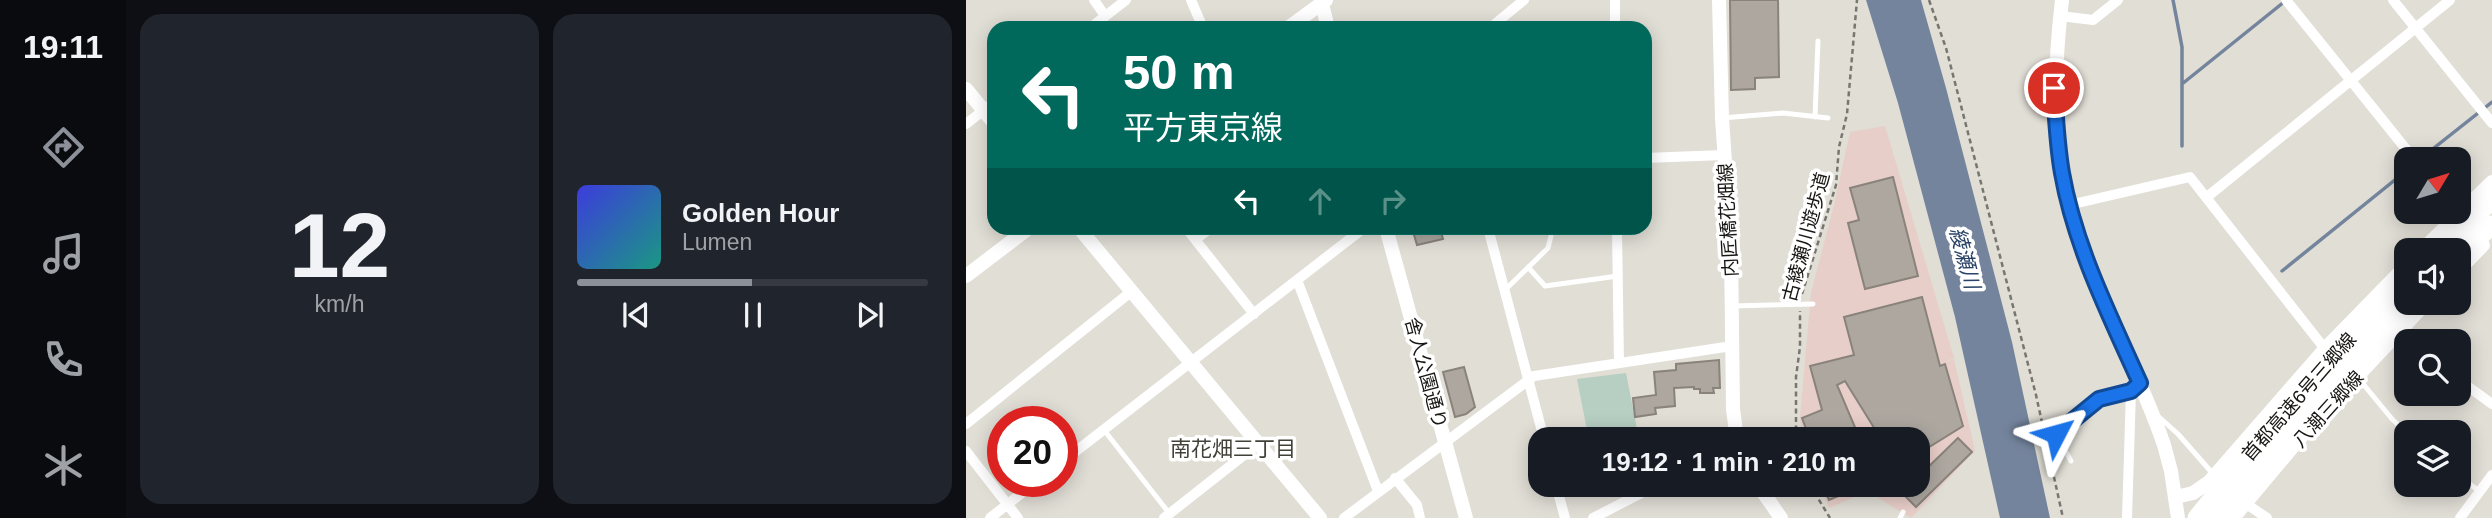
<!DOCTYPE html>
<meta charset="utf-8">
<style>
:root{--surface:#171b24;--page:#20242c;--text:#f1f3f6;--muted:#9ea1a6;--line:#363941;--accent:#8c9099}
body{margin:0;font-family:Helvetica,"Noto Sans JP",sans-serif;background:var(--page);color:var(--text);height:100vh;display:flex;flex-direction:column;font-size:26px;white-space:nowrap}
*{box-sizing:border-box;margin:0}
p{font-size:23px;color:var(--muted)}
.icon{flex:none;width:38px;height:38px;fill:none;stroke:currentColor;stroke-width:2;stroke-linecap:round;stroke-linejoin:round}
.map{position:relative;flex:1;overflow:hidden}
.details{display:flex;flex-direction:column;gap:14px;padding:14px;background:#0d0f14;width:840px}
.details>*{flex:none}
.top-card{position:absolute;left:21px;top:21px;width:665px;height:214px;border-radius:21px;box-shadow:0 4px 18px #0003;background:#00695c;color:#fff;overflow:hidden}
.needle{width:46px;rotate:52deg}
.buttons{position:absolute;left:1428px;top:147px;display:grid;gap:14px}
.buttons a{display:grid;place-items:center;width:77px;height:77px;border-radius:14px;background:var(--surface);box-shadow:0 4px 18px #0003;font-size:35px}
.speed{position:absolute;left:21px;top:406px;display:flex;gap:14px;font-size:35px;font-weight:700;text-align:center}
.speed>*{display:grid;place-content:center;width:91px;height:91px;border-radius:50%;background:var(--surface);box-shadow:0 4px 18px #0003;line-height:1}
.speed .limit{border:10px solid #d22;background:#fff;color:#111}
.pin{position:absolute;display:grid;place-items:center;width:60px;height:60px;color:#fff;margin:-30px;border:4px solid #fff;border-radius:50%;box-shadow:0 2px 7px #0007}
.me{position:absolute;width:77px;margin:-38px;rotate:51deg;stroke-linejoin:round;filter:drop-shadow(0 0 5px #0008)}
.turn{display:flex;align-items:center;gap:24px;height:147px;padding:0 21px;font-size:32px}
.turn .icon{width:91px;height:91px;stroke-width:2.5}
.turn b{display:block;font-size:49px;line-height:60px}
.lanes{display:flex;align-items:center;height:66px;padding:0 21px;background:#0003;justify-content:center;gap:35px;direction:ltr}
.lanes .off{opacity:.35}
.details .tile{flex:1;display:flex;flex-direction:column;justify-content:center;gap:10px;min-width:0;padding:0 24px;border-radius:21px;background:var(--page)}
.details .dial{align-items:center;gap:0}
.dial b{font-size:91px;line-height:1}
.song{display:flex;align-items:center;gap:21px}
.cover{width:84px;height:84px;border-radius:10px;background:linear-gradient(135deg,hsl(240 70% 55%),hsl(170 70% 35%))}
.played{height:7px;border-radius:4px;background:linear-gradient(90deg,var(--accent) 50%,var(--line) 50%)}
.keys{display:flex;justify-content:space-around;direction:ltr}
.details .tiles{flex:1;display:grid;gap:14px;grid-template-columns:repeat(2,1fr)}
.trip{position:absolute;left:562px;top:427px;width:402px;height:70px;border-radius:21px;background:var(--surface);box-shadow:0 4px 18px #0003;font-weight:800;line-height:70px;text-align:center}
main{display:flex;flex:1;min-height:0}
.tabs{display:flex;flex-direction:column;width:126px;justify-content:space-around;align-items:center;background:#090b0e;color:var(--muted)}
.tabs .icon{width:49px;height:49px}
.tabs .current{color:var(--accent)}
.tabs b{font-size:32px;color:var(--text)}
.map>svg:first-child{display:block}
</style>
<main>
<nav class="tabs">
<b>19:11</b>
<svg class="icon current" aria-label="directions" viewBox="0 0 24 24"><path d="M12 3l9 9-9 9-9-9zM9 14v-3h6M13 9l2 2-2 2"/></svg>
<svg class="icon" aria-label="music" viewBox="0 0 24 24"><path d="M9 18V5l10-2v13"/><circle cx="6" cy="18" r="3"/><circle cx="16" cy="16" r="3"/></svg>
<svg class="icon" aria-label="phone" viewBox="0 0 24 24"><path d="M5 4h4l2 5-3 2q2 4 5 5l2-3 5 2v4C11 20 4 13 5 4z"/></svg>
<svg class="icon" aria-label="climate" viewBox="0 0 24 24"><path d="M12 3v18M4 7l16 10M4 17L20 7"/></svg>
</nav>
<section class="details">
<div class="tiles">
<div class="tile dial"><b>12</b><p>km/h</p></div>
<div class="tile">
<div class="song"><i class="cover"></i><div><b>Golden Hour</b><p>Lumen</p></div></div>
<div class="played"></div>
<div class="keys"><svg class="icon" aria-label="previous" viewBox="0 0 24 24"><path d="M18 5L8 12l10 7zM5 5v14"/></svg><svg class="icon" aria-label="pause" viewBox="0 0 24 24"><path d="M8 5v14M16 5v14"/></svg><svg class="icon" aria-label="next" viewBox="0 0 24 24"><path d="M6 5l10 7-10 7zM19 5v14"/></svg></div>
</div>
</div>
</section>
<div class="map">
<svg width="1526" height="518" viewBox="0 0 1526 518">
<rect width="100%" height="100%" fill="#e0ded5"/>
<path fill="#e8cec9" d="M919,126L988,358L974,364L988,359L1009,451L945,518L909,496L905,490L863,508L854,485H952V439H837L834,417L845,293L868,205L884,132Z"/>
<path fill="#b7cec2" d="M660,373L671,429L667,437L662,439H626L621,430L611,379Z"/>
<path fill="#74849c" d="M900,0H955L980,88L1046,342L1084,518H1034L989,317L932,103Z"/>
<g fill="none" stroke-linecap="round" stroke-linejoin="round">
<path stroke="#74849c" stroke-width="3.5" d="M1207,0L1216,47V146
M1216,84L1318,2
M1454,159L1526,102
M1316,271L1440,171"/>
</g>
<path fill="#ada7a0" stroke="#89837c" stroke-width="2" d="M764,0H812L813,77L789,78V89L765,90Z
M927,177L952,276L899,289L882,223L893,220L884,188Z
M446,228H474L477,239L451,245Z
M956,297L974,366L979,364L997,426L952,454V439H915L879,381L871,385L894,439H844L836,418L856,410L844,366L888,355L878,317Z
M753,360L754,388H747L748,393H734V389H728V387L708,388L709,406L689,408L690,414L669,417L667,398L690,395L688,372L710,370V364Z
M498,367L509,407L500,414L489,417L477,372Z
M992,438L1006,452L950,507L940,497L952,485V477Z
M856,485H899L863,500Z"/>
<g fill="none" stroke-linecap="round" stroke-linejoin="round">
<path stroke="#787670" stroke-width="2.5" stroke-dasharray="5 3.5" stroke-linecap="butt" d="M963,0L980,48L1070,395L1097,518
M836,294L870,185L873,147L881,114L891,0
M830,439V377L834,347V311
M844,485L864,518"/>
<path stroke="#fff" stroke-width="5" d="M849,117L852,41
M756,118L817,113L862,118
M562,267L579,286L652,276
M539,290L582,248L587,228
M766,306L847,304
M1393,379L1426,419L1440,432
M1193,417L1212,434L1248,475
M138,430L203,513
M1105,461L1090,434L1133,399L1165,391
M1493,476L1513,491
M934,518L937,512"/>
<path stroke="#fff" stroke-width="10" d="M128,0L139,16
M225,0L237,28
M649,0V28
M1320,0L1448,159
M1427,0L1526,123
M1094,16L1127,20L1152,0
M124,28L160,0
M524,28L558,0
M0,124L28,102
M679,158L758,155
M1241,197L1484,0
M1103,205L1224,177L1359,349
M220,228L288,314
M522,228L578,439
M651,228L653,363
M230,239L245,228
M331,280L412,491
M1493,380L1526,404
M0,424L166,291
M0,451L52,518
M96,462L398,228
M429,478L451,505L454,518
M590,485L599,518
M1279,503L1301,518
M24,518L71,481
M198,518L292,444
M378,518L568,376L766,346
M627,518L691,485
M1161,518L1165,391L1174,383
M1494,518L1526,475"/>
<path stroke="#fff" stroke-width="14" d="M355,0L362,28
M753,0L756,118L765,249L767,409L771,439
M1096,0C1086,86 1086,154 1113,237C1136,309 1174,374 1198,445L1205,471L1212,518
M322,28L360,0
M0,89L28,123
M113,228L354,518
M420,228L500,518
M1456,250L1526,182
M1493,270L1517,245
M0,276L63,228
M792,485L815,518
M1210,497L1227,493L1243,482L1359,349L1440,266
M1267,518L1340,431L1460,303"/>
<path stroke="#fff" stroke-width="19" d="M1472,250L1526,200
M1493,255L1526,225
M1231,518C1297,436 1365,356 1440,281
M1252,518C1313,444 1376,370 1444,303"/>
</g>
<g fill="none" stroke-linecap="round" stroke-linejoin="round">
<g stroke="#114b97" stroke-width="18">
<path id="route" d="M1088,88C1090,117 1091,145 1096,173C1109,247 1144,316 1174,383L1165,391L1133,399L1090,434"/>
</g>
<use href="#route" stroke="#1a73e8" stroke-width="12"/>
</g>
<g text-anchor="middle" dominant-baseline="central" stroke-width="7" stroke-linejoin="round" paint-order="stroke">
<g font-size="19" fill="#171613" stroke="#fff">
<text transform="translate(762 220) rotate(-93)">内匠橋花畑線</text>
<text transform="translate(840 237) rotate(-75)">古綾瀬川遊歩道</text>
<text transform="translate(460 373) rotate(75)">舎人公園通り</text>
<text transform="translate(1333 397) rotate(-49)">首都高速6号三郷線</text>
<text transform="translate(1362 409) rotate(-48)">八潮三郷線</text>
</g>
<g font-size="21" font-style="italic" fill="#2a4368" stroke="#fff">
<text transform="translate(999 258) rotate(75)">綾瀬川</text>
</g>
<g font-size="21" fill="#43423a" stroke="#fff">
<text x="267" y="448">南花畑三丁目</text>
</g>
</g>
</svg>
<div class="buttons">
<a><svg class="needle" viewBox="-14 -14 28 28"><path d="M0-13l5 13h-10z" fill="#e53935"/><path d="M0 13l5-13h-10z" fill="#9ea1a6"/></svg></a>
<a><svg class="icon" aria-label="sound" viewBox="0 0 24 24"><path d="M4 9h4l5-4v14l-5-4H4zM17 9q2 3 0 6"/></svg></a>
<a><svg class="icon" aria-label="search" viewBox="0 0 24 24"><circle cx="10" cy="10" r="6"/><path d="M15 15l6 6"/></svg></a>
<a><svg class="icon" aria-label="layers" viewBox="0 0 24 24"><path d="M12 4l9 5-9 5-9-5zM3 14l9 5 9-5"/></svg></a>
</div>
<div class="speed"><div class="limit">20</div></div>
<div class="pin" style="left:1088px;top:88px;background:#d93025"><svg class="icon" aria-label="arrive" viewBox="0 0 24 24"><path d="M6 21V4h12l-3 4 3 4H6"/></svg></div>
<svg class="me" style="left:1090px;top:434px" viewBox="-20 -20 40 40"><path d="M0-17L14 15 0 8-14 15z" fill="#1a73e8" stroke="#fff" stroke-width="4"/></svg>
<div class="trip">19:12 · 1 min · 210 m</div>
<div class="top-card">
<div class="turn"><svg class="icon" aria-label="left" viewBox="0 0 24 24"><path d="M17 20v-9H6M10 6l-5 5 5 5"/></svg><div><b>50 m</b>平方東京線</div></div>
<div class="lanes"><svg class="icon" aria-label="left" viewBox="0 0 24 24"><path d="M17 20v-9H6M10 6l-5 5 5 5"/></svg><svg class="icon off" aria-label="ahead" viewBox="0 0 24 24"><path d="M12 20V5M6 11l6-6 6 6"/></svg><svg class="icon off" aria-label="right" viewBox="0 0 24 24"><path d="M7 20v-9h11M14 6l5 5-5 5"/></svg></div>
</div>
</div>
</main>
